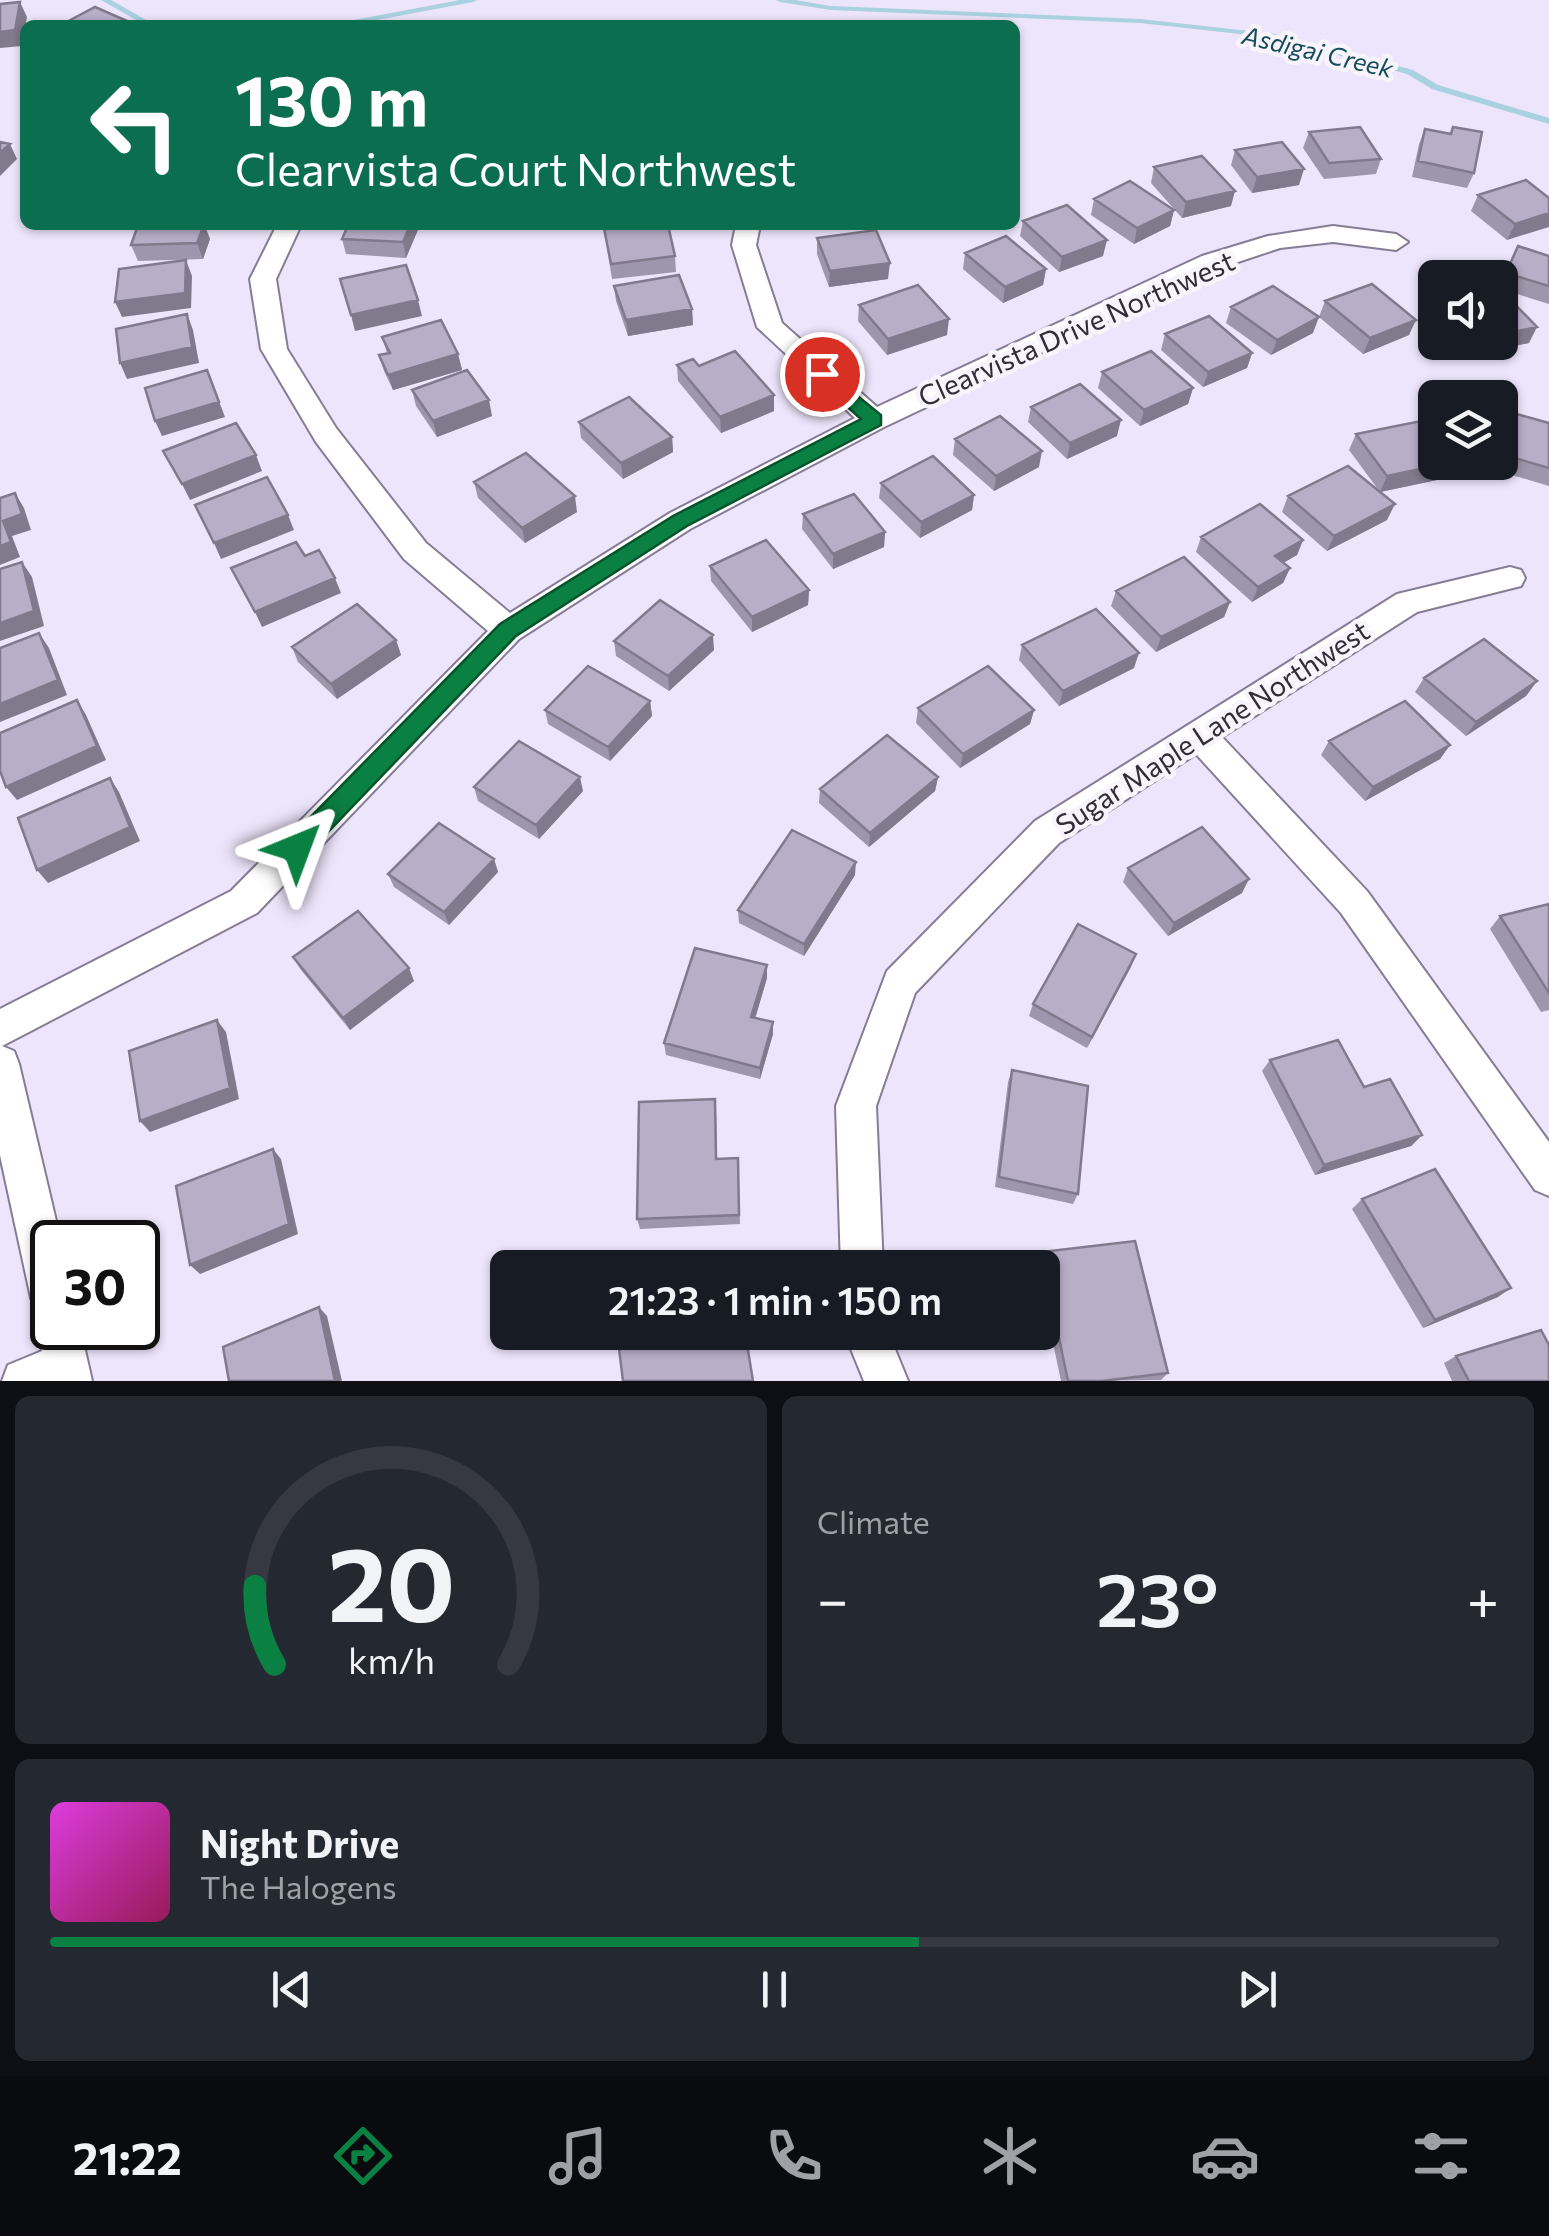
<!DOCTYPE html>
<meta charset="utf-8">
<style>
:root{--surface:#171b24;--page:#242831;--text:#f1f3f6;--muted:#9ea1a6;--line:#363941;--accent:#0b8043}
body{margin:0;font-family:Commissioner,sans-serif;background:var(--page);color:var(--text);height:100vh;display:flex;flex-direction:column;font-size:38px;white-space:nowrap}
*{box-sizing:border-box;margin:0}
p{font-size:32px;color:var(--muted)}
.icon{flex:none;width:55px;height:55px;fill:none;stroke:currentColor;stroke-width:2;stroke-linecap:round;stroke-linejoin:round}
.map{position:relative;height:1381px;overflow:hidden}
.side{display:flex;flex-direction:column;gap:15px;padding:15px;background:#0d0f14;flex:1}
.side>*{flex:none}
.guide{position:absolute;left:20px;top:20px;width:1000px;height:210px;border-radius:15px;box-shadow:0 2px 8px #0004;background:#0b6e4f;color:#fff;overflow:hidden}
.tools{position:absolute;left:1418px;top:260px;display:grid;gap:20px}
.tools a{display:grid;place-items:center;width:100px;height:100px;border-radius:15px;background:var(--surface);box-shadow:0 2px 8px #0004;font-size:50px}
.speed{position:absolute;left:30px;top:1220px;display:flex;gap:20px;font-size:50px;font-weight:700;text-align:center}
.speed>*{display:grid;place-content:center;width:130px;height:130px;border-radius:50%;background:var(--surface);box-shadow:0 2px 8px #0004;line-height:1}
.speed .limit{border:5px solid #111;border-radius:15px;background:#fff;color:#111}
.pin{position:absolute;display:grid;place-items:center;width:85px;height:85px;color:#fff;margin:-42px;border:5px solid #fff;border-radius:50%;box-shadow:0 2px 10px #0007}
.me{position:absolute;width:110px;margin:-55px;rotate:44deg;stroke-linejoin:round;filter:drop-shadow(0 0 8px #0008)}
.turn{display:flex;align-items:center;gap:35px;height:210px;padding:0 50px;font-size:45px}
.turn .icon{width:130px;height:130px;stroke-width:2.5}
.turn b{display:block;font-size:70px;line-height:85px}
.big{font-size:75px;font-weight:600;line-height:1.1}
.side .tile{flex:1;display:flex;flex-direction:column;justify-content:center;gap:15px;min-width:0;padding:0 35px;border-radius:15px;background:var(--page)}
.side .dial{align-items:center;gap:0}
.dial svg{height:260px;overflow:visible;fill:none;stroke:var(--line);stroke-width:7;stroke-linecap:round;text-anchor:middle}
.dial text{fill:var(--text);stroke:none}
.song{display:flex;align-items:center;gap:30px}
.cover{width:120px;height:120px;border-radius:15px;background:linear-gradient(135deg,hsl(300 70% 55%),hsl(330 70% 35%))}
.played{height:10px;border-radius:5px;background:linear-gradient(90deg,var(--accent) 60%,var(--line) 60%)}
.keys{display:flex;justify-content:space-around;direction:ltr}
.heat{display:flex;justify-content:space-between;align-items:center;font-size:55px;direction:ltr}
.side .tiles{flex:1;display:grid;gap:15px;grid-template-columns:1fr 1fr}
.tile:last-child{grid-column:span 2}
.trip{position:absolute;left:490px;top:1250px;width:570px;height:100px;border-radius:15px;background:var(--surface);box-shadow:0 2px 8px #0004;font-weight:600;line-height:100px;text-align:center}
.tabs{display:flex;height:160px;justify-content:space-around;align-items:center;background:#090b0e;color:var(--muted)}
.tabs .icon{width:70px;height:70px}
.tabs .active{color:var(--accent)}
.tabs b{font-size:45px;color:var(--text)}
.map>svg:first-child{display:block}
</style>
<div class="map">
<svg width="1549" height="1381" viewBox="0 0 1549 1381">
<rect width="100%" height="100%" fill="#ede5fb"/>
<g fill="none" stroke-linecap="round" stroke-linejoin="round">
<path fill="#a9d1e0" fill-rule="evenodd" d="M101,0H111L155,25H145Z
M460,0H477L473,2L351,25H334L338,23Z
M776,0H795L831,6L1140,19L1276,34L1413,70L1438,85L1549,118V124L1432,89L1407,74L1276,38L1140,23L831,10L780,2Z"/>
<g stroke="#867c95" stroke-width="4">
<path id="street" d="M277,225H301L276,279L287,349L336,428L426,543L510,613L670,513L855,418L757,327L732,245L736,225H760L756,245L782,323L877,407L1202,256L1268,236L1333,226L1396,234L1408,242L1396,250L1333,242L1280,248L1220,268L884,427L690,529L519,639L257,913L2,1046L14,1051L19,1064L61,1242H52V1328H80L92,1381H2L8,1365L42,1351L37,1328L42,1315L37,1313L31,1298L0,1155V1009L231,891L488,631L404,559L316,442L261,349L250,279Z
M1510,567L1521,570L1525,578L1521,586L1417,612L1222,737L1367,891L1549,1142V1196L1535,1190L1341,913L1196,754L1059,843L915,993L876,1106L883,1268H841L836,1106L887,971L1035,821L1397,594Z
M844,1332H888L908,1381H864Z"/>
</g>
<use href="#street" fill="#fff" fill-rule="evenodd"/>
</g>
<path fill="#9e96ac" d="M1453,127L1474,173L1467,188L1412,177L1419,144L1425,129L1450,134Z
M1309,132L1381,159L1376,174L1324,179L1303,148Z
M1235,150L1299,185L1252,193L1231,165Z
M1154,167L1231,206L1182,218L1151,183Z
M1478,195L1549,198L1507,240L1471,211Z
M1094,199L1174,210L1170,226L1134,244L1091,215Z
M1023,221L1103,256L1059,272L1020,236Z
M420,225L406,258L346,254L342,239Z
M604,228L675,256L676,272L612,279Z
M206,229L210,239L203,259L138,261L131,245Z
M817,238L888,279L829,287L817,254Z
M1518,246L1549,256V304L1501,289L1529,343L1479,353L1469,342H1500V285Z
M965,253L1046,269L1043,285L1003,303L963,269Z
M614,286L692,309L693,325L628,336L616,301Z
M1325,301L1409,335L1363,354L1319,317Z
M859,305L947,335L887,355L858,321Z
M1231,307L1313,333L1271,355L1226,323Z
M1165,334L1252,353L1247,368L1203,387L1161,350Z
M382,337L458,354L462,370L393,390L384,371L379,355L387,353Z
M677,365L699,366L774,411L721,433L678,381Z
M1102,372L1193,388L1188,404L1140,426L1098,388Z
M412,390L492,416L437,437L416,406Z
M1031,407L1117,436L1067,459L1028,422Z
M1513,413L1549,423V486L1492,469L1494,462H1500V443L1504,428Z
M579,422L672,437L673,452L623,479L581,438Z
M1356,434L1435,462H1463L1456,476L1380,492L1349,450Z
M955,439L1039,467L994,491L953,455Z
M474,482L577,512L525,543L478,498Z
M881,483L974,495L972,510L920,538L879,498Z
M1288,496L1387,520L1327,551L1282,512Z
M803,514L885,532L884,547L833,569L802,529Z
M1201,537L1303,540L1297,555L1283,563L1290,568L1283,583L1252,602L1196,552Z
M710,566L809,590L808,605L752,632L711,581Z
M1116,591L1230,602L1224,617L1156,652L1111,606Z
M396,640L401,655L337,699L298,662L292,647Z
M614,641L714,650L669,691L616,656Z
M1022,645L1134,668L1059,706L1019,660Z
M1424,678L1537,681L1526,696L1466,736L1415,692Z
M650,701L652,716L610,761L548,724L545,710Z
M918,708L1034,710L1030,724L960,768L916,723Z
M1329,741L1450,745L1440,759L1365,801L1321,755Z
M938,777L935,791L869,847L819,803L820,789Z
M474,787L583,791L539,839L478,801Z
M494,859L498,872L449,925L394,887L388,874Z
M1128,868L1242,893L1168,936L1123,882Z
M855,875L804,956L739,923L738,910Z
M1549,904V1010L1541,1012L1490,929L1500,916Z
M1136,954L1087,1048L1029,1016L1033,1004Z
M293,957L414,981L350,1030L301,970Z
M767,965V978L755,1018L773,1034L760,1079L666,1055L664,1043Z
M1270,1060L1422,1135L1411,1146L1315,1175L1262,1071Z
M1012,1070L1078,1194L1073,1204L995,1187L1008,1082Z
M716,1110L717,1159L738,1158L740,1224L640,1229L637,1219Z
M1362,1199L1498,1297L1423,1328L1352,1209Z
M1041,1252L1168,1373L1161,1380L1061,1381L1042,1291V1268H1038L1036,1261Z
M1456,1356L1549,1381H1452L1444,1363Z"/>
<path fill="#817a8c" d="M20,2L27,17L22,46L0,48V32Z
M10,144L17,159L0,176V153Z
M1304,169L1299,185L1252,193L1257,177Z
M1235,191L1231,206L1182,218L1186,202Z
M1174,210L1170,226L1134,244L1137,228Z
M1549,213V227L1507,240L1515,224Z
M197,225H206V229L210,239L203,259L197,243Z
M410,225H420L406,258L403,242Z
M1107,240L1103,256L1059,272L1062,257Z
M186,260L192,276L191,308L122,317L115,302Z
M890,263L888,279L829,287L830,271Z
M1046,269L1043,285L1003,303L1005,287Z
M418,300L422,316L355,331L351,315Z
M692,309L693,325L628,336L626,320Z
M187,314L193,330L199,363L127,379L120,363Z
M1319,317L1313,333L1271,355L1277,340Z
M949,319L947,335L887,355L888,339Z
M1416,320L1409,335L1363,354L1370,338Z
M1537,327L1529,343L1479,353L1484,342H1500V335Z
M1252,353L1247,368L1203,387L1208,372Z
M458,354L462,370L393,390L388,375Z
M207,370L225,417L162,436L155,421Z
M1193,388L1188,404L1140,426L1144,410Z
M774,395V411L721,433L720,417Z
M489,400L492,416L437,437L433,421Z
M1121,420L1117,436L1067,459L1070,443Z
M672,437L673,452L623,479L621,463Z
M1042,451L1039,467L994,491L996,476Z
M256,455L262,471L190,500L182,484Z
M1453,462H1463L1456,476L1380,492L1387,476Z
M15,493L24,508L31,530L12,536L20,557L0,565V546L3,521Z
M974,495L972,510L920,538L921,522Z
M575,496L577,512L525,543L522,528Z
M1395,504L1387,520L1327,551L1334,536Z
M288,515L294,530L221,559L214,543Z
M885,532L884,547L833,569V554Z
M1303,540L1297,555L1269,571L1275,556Z
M22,562L32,577L44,626L0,641V623Z
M1290,568L1283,583L1252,602L1258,587Z
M335,578L341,593L262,627L255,612Z
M809,590L808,605L752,632V617Z
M1230,602L1224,617L1156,652L1161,637Z
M39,633L49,648L67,695L0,722V704Z
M713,635L714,650L669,691L668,676Z
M396,640L401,655L337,699L331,684Z
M1139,653L1134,668L1059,706L1063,691Z
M1537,681L1526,696L1466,736L1476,722Z
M77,700L86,715L106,760L17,800L6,787Z
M650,701L652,716L610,761L608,747Z
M1034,710L1030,724L960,768L963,754Z
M1450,745L1440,759L1365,801L1373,787Z
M580,777L583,791L539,839L536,825Z
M938,777L935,791L869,847L870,833Z
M110,778L119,792L140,841L48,883L37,870Z
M494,859L498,872L449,925L444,912Z
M856,862L855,875L804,956V944Z
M1249,879L1242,893L1168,936L1174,923Z
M1136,954L1131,967L1087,1048L1092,1037Z
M767,965V978L752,1029L751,1017Z
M409,968L414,981L350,1030L343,1018Z
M217,1020L226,1032L239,1099L150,1132L140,1121Z
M773,1022V1034L760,1079V1068Z
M1422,1135L1411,1146L1315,1175L1324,1165Z
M273,1149L281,1159L298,1234L200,1274L190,1265Z
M1511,1288L1498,1297L1423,1328L1435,1320Z
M319,1307L327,1316L342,1381H335Z"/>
<path fill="#b8aec8" stroke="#817a8c" stroke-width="2.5" d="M20,2L15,30L0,32V4Z
M95,7L127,21L120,25H61Z
M1360,127L1381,159L1329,163L1309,132Z
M1453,127L1482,132L1474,173L1418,161L1425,129L1451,134Z
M0,142L10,144L0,153Z
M1282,142L1304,169L1257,177L1235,150Z
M1202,156L1235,191L1186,202L1154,167Z
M1526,180L1549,198V213L1515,224L1478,195Z
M1130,181L1174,210L1137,228L1094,199Z
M1067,205L1107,240L1062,257L1023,221Z
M138,225H204L197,243L131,245Z
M348,225H410L403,242L342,239Z
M636,225H668L675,256L611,264L604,228Z
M876,230L890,263L830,271L817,238Z
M1006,236L1046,269L1005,287L965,253Z
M1518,246L1549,256V286L1506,273Z
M186,260L185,293L115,302L119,269Z
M406,265L418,300L351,315L340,279Z
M679,275L692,309L626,320L614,286Z
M1372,284L1416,320L1370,338L1325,301Z
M918,285L949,319L888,339L859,305Z
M1273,286L1319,317L1277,340L1231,307Z
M1500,289L1537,327L1500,335Z
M187,314L192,347L120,363L116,329Z
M1209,316L1252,353L1208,372L1165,334Z
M441,320L458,354L388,375L379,355L390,353L382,337Z
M735,351L774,395L720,417L677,365L693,359L699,366Z
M1151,351L1193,388L1144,410L1102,372Z
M207,370L219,402L155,421L145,388Z
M467,370L489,400L433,421L412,390Z
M1080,384L1121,420L1070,443L1031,407Z
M629,397L672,437L621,463L579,422Z
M1513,413L1549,423V468L1501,454Z
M1000,416L1042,451L996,476L955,439Z
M1431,419L1435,424V462H1453L1387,476L1356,434Z
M236,423L256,455L182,484L163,451Z
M526,453L575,496L522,528L474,482Z
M933,456L974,495L921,522L881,483Z
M1348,466L1395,504L1334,536L1288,496Z
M267,477L288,515L214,543L195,505Z
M15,493L22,514L3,521L11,542L0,546V498Z
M854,494L885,532L833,554L803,514Z
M1260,504L1303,540L1275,556L1290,568L1258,587L1201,537Z
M766,540L809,590L752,617L710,566Z
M296,542L305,556L319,550L335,578L255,612L231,568Z
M1184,557L1230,602L1161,637L1116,591Z
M22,562L34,611L0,623V569Z
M660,600L713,635L668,676L614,641Z
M357,604L396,640L331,684L292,647Z
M1096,609L1139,653L1063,691L1022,645Z
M39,633L58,680L0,704V648Z
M1484,639L1537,681L1476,722L1424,678Z
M588,666L650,701L608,747L545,710Z
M988,666L1034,710L963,754L918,708Z
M77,700L97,746L6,787L0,771V733Z
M1405,701L1450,745L1373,787L1329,741Z
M887,735L938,777L870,833L820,789Z
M519,741L580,777L536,825L474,787Z
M110,778L130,827L37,870L18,818Z
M439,823L494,859L444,912L388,874Z
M1202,827L1249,879L1174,923L1128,868Z
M792,830L856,862L804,944L738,910Z
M1549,904V993L1500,916Z
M358,911L409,968L343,1018L293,957Z
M1078,924L1136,954L1092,1037L1033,1004Z
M695,948L767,965L751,1017L773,1022L760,1068L664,1043Z
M217,1020L230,1088L140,1121L129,1051Z
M1338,1040L1364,1087L1390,1079L1422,1135L1324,1165L1270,1060Z
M1012,1070L1088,1086L1078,1194L999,1177Z
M715,1099L716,1159L738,1158L739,1215L637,1219L639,1102Z
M273,1149L289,1224L190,1265L176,1186Z
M1435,1169L1511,1288L1435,1320L1362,1199Z
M1135,1241L1168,1373L1102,1381H1068L1041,1252Z
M731,1253L734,1268H659Z
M319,1307L335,1381H229L223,1347Z
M1541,1330L1549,1345V1381H1469L1456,1356Z
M617,1332H745L753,1381H623Z"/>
<path fill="#0b8043" stroke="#07532c" stroke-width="2.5" d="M822,367L881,415V425L687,526L516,636L306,855L297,858L288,855L285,848L288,840L500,624L673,516L861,419L815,378L813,374Z"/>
<g text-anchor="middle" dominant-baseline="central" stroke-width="9" stroke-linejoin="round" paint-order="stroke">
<g font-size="25" font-style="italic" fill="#144b5c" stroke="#f7f5fb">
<text transform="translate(1318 51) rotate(13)">Asdigai Creek</text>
</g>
<g font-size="28" fill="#312d38" stroke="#f7f5fb">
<text transform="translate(1076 328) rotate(-24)">Clearvista Drive Northwest</text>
<text transform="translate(1212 727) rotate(-33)">Sugar Maple Lane Northwest</text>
</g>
</g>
</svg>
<div class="tools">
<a><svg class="icon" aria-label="sound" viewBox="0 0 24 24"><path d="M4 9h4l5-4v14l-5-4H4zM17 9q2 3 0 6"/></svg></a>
<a><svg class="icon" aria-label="layers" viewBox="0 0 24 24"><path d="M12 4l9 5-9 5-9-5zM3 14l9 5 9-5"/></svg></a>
</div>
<div class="speed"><div class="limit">30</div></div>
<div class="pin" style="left:822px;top:374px;background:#d93025"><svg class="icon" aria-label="arrive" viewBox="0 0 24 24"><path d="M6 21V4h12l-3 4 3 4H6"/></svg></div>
<svg class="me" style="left:297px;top:848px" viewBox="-20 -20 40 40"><path d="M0-17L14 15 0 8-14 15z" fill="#0b8043" stroke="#fff" stroke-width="4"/></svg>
<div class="trip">21:23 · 1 min · 150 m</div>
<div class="guide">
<div class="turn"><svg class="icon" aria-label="left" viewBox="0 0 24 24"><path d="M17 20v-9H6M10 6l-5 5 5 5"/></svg><div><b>130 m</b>Clearvista Court Northwest</div></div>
</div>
</div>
<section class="side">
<div class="tiles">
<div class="tile dial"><svg viewBox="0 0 100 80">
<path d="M14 69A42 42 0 1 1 86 69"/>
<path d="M14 69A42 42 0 0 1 8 45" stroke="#0b8043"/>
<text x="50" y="56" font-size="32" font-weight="700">20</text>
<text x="50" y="72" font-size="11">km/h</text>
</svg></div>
<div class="tile"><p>Climate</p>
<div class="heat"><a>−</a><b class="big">23°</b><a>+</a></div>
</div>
<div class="tile">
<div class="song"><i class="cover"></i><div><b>Night Drive</b><p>The Halogens</p></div></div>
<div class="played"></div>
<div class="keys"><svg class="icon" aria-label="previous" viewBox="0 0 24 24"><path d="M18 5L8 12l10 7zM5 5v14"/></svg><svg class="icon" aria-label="pause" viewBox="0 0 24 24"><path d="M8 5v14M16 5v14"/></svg><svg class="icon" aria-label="next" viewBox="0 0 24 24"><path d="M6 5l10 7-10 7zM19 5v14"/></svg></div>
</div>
</div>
</section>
<nav class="tabs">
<b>21:22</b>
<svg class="icon active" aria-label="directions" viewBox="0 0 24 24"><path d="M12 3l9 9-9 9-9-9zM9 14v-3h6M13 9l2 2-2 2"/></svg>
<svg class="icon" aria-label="music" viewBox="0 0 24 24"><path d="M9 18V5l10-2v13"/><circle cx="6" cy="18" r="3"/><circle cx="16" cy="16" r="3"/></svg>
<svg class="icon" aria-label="phone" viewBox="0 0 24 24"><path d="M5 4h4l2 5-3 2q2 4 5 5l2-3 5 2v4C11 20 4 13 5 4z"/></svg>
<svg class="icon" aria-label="climate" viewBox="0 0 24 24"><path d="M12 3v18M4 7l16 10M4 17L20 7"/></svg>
<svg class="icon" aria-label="car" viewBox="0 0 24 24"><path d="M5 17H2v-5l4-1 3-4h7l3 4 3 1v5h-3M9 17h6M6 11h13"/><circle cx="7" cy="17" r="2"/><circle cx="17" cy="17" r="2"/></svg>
<svg class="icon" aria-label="filters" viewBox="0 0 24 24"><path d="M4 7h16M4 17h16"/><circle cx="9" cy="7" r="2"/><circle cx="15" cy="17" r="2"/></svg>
</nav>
